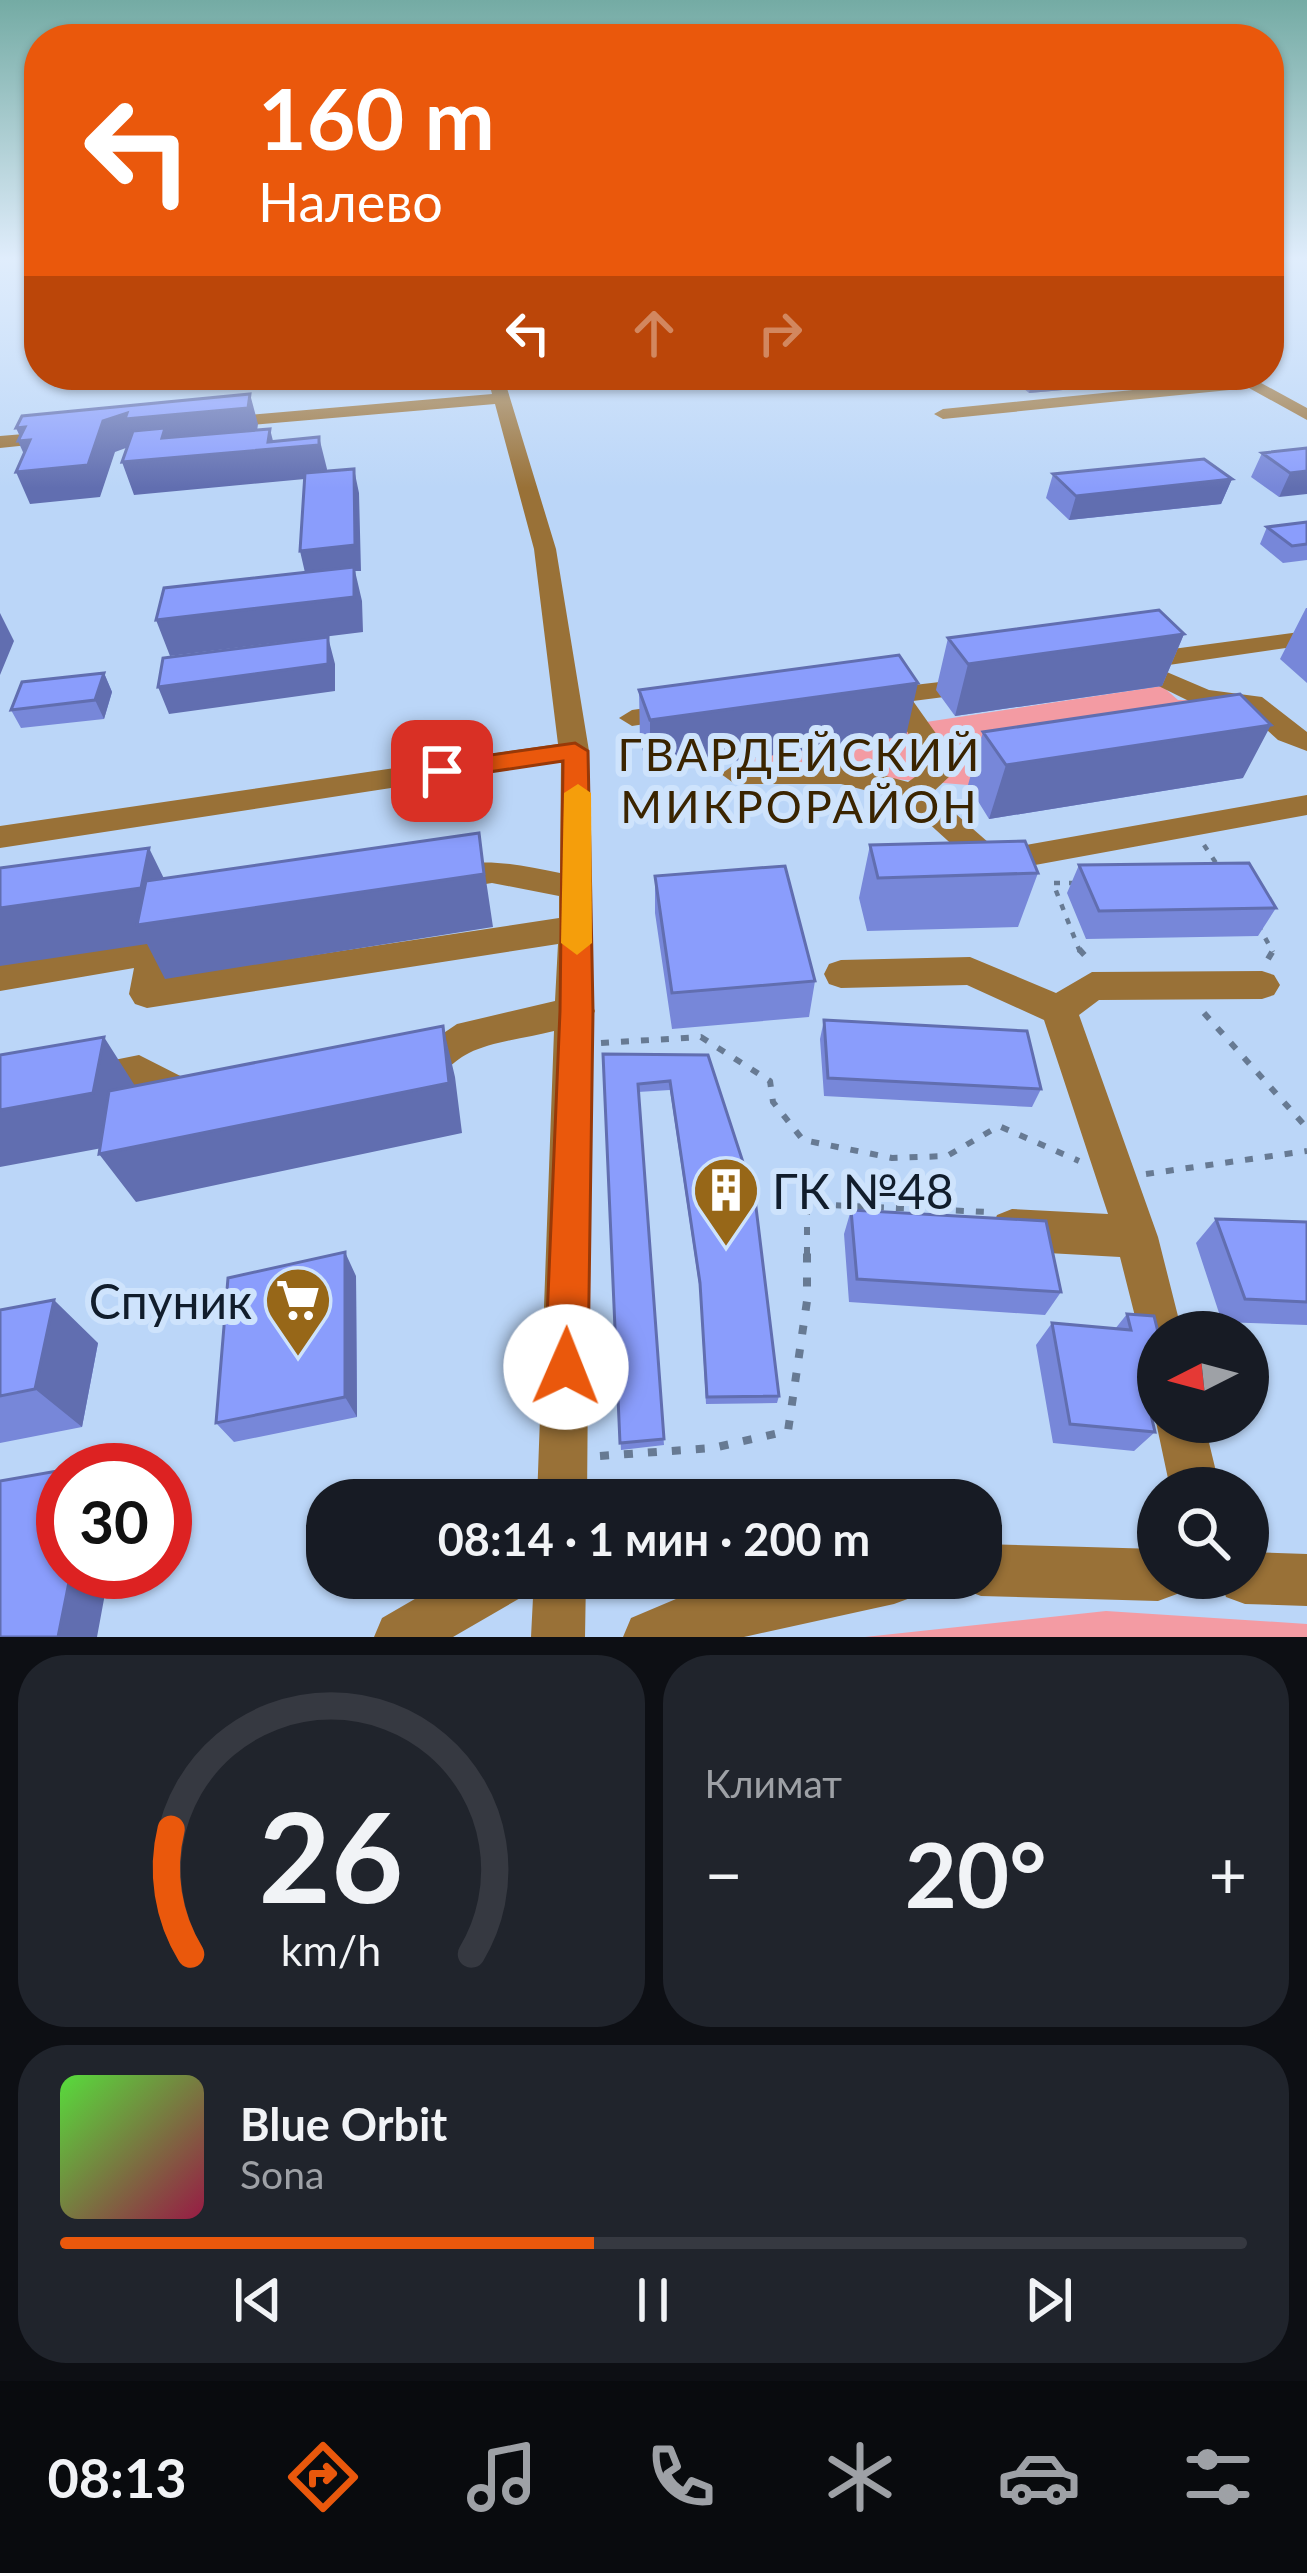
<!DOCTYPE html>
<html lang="ru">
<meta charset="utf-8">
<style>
:root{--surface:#171b24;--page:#20242c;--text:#f1f3f6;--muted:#9ea1a6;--line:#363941;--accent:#ea580c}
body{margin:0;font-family:Lato,sans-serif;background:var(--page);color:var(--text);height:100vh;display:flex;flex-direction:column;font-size:45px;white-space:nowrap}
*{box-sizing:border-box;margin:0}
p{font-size:39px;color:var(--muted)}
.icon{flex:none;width:66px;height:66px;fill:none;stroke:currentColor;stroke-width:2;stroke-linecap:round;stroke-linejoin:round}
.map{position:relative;height:1637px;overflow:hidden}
.drawer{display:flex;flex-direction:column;gap:18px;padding:18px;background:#0d0f14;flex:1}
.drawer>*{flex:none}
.hud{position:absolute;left:24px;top:24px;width:1260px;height:366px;border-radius:48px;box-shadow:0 3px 9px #0004;background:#ea580c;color:#fff;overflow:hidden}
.needle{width:78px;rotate:264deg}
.fabs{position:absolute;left:1137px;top:1311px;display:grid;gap:24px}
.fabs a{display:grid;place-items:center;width:132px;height:132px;border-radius:50%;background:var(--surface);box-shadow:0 3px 9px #0004;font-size:60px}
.speed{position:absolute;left:36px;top:1443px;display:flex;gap:24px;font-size:60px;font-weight:700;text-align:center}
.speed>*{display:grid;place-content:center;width:156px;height:156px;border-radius:50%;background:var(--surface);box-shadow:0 3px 9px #0004;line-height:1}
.speed .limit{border:18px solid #d22;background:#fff;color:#111}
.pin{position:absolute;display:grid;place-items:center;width:102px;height:102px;color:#fff;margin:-51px;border-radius:24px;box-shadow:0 6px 18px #0006}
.me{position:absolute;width:132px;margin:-66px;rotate:1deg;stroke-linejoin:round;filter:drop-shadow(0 0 9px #0008)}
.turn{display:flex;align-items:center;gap:42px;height:252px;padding:0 36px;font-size:54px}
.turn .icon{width:156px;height:156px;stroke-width:2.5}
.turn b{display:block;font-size:84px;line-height:102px}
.lanes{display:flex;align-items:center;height:114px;padding:0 36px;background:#0003;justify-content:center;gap:60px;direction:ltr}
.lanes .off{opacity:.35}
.big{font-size:90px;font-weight:700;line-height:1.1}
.drawer .widget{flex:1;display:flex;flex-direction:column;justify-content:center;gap:18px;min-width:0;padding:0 42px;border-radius:48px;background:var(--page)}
.drawer .dial{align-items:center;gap:0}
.dial svg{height:312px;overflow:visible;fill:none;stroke:var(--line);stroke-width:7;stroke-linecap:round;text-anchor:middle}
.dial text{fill:var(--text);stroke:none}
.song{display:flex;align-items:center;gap:36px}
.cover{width:144px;height:144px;border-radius:18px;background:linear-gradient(135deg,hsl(110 70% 55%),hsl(340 70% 35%))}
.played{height:12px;border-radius:6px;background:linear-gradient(90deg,var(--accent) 45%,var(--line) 45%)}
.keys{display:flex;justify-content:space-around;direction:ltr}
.heat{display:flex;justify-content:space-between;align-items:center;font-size:66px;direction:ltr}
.drawer .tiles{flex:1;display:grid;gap:18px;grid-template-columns:1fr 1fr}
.widget:last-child{grid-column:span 2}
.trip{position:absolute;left:306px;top:1479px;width:696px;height:120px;border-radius:48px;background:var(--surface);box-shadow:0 3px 9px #0004;font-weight:700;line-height:120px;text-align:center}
.tabs{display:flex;height:192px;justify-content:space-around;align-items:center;background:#090b0e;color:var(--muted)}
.tabs .icon{width:84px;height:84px}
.tabs .selected{color:var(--accent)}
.tabs b{font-size:54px;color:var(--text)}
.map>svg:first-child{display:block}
</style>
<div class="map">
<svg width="1307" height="1637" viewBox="0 0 1307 1637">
<rect width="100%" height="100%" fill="#bbd6f8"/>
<path fill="#f39ba3" d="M1162,686L1178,700H1221L968,785L755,768L743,750Z
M1106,1611L1307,1624V1637H865Z"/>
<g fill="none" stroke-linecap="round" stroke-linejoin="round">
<path stroke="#677a93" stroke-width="4.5" stroke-dasharray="6 9" stroke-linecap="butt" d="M1204,845L1218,866
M1075,883H1053L1080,952
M1258,925L1273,952"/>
<path stroke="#677a93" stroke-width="6" stroke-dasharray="8 12" stroke-linecap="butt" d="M1079,949L1088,959
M1268,959L1274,949
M1204,1013L1307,1128
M601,1043L701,1037L770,1081L773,1102L803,1140L892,1158L947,1156L999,1126L1079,1161
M1146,1174L1307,1151
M807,1255V1204L987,1212"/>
<path stroke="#677a93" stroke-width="8" stroke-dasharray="9 15" stroke-linecap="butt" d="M600,1456L713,1448L788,1431L807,1301V1252"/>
<path fill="#997137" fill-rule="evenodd" d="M487,375H503L556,549L589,751L591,1003L595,1011L591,1019L587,1500H537L554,1031C528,1038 493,1041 469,1053C443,1066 439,1090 402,1076L396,1065L402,1054L423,1047L457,1024L555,1001L558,944L147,1008L135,1004L129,994L134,968L0,991V963L154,938L166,942L171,951L167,977L559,918V896L492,883L447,890L436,886L431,878L436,870C480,856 516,864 560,873L561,762L0,848V826L558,744L534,549L495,404L215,428L206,423L215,418L492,394Z
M1252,378L1307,408V420L1249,388L943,419L934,414L943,409Z
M60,431L69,437L67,441L0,448V436Z
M1307,631V645L1155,667L1209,690L1262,697L1307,732V751L1278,740L1245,710L1195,704L1114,664L1135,654Z
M974,678L983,680L987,686L983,692L913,701L942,742L951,775L932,793L997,850L1307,795V815L991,873L980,870L903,800L841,784H735L721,774L735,764H841L908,782L922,772L914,742L889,704L871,703L867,697L880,689Z
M681,703L690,705L694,711L690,717L632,726L619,718L632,710Z
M970,957L1056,993L1092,972L1262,971L1274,975L1280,985L1274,995L1262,999L1099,1000L1079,1015L1158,1237L1182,1332H1158V1354L1143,1348L1120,1257L1012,1251L997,1245L991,1230L997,1215L1012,1209L1108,1214L1044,1020L967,985L841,988L829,984L824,974L829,964L841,960Z
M139,1055L206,1089L211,1101L206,1113L192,1118L135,1088L87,1097L74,1092L68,1080L74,1068Z
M1158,1417V1422H1204L1220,1488H1170L1156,1422Z
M981,1544L1158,1549V1578H1183L1177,1594L1158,1601L981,1596L962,1589L958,1578H981Z
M1248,1552L1307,1554V1606L1245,1604L1226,1597L1219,1578H1248Z
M451,1578H529L522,1597L453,1637H374L382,1618Z
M534,1578H586L585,1637H531Z
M768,1578H920L913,1597L894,1604L744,1637H623L631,1618L683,1596Z"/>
</g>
<path fill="#7787d9" d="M1011,375H1155L1153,382L1029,393L1011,378Z
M1307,448L1279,497L1251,477L1262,453Z
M1053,474L1232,479L1221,504L1069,520L1046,498Z
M1307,522V560L1283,563L1260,544L1267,527Z
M1306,608H1307V683L1280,659Z
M1184,634L1162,686L955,716L936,690L948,638Z
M104,673L112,692L104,719L21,728L11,710Z
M639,690L906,736L650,773L640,742Z
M983,732L1243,778L989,819L968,785Z
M870,845L1038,873L1018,927L867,931L859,898Z
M1079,865L1276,908L1258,936L1086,939L1067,893Z
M655,876L815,981L809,1017L672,1029L655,913Z
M824,1020L1041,1089L1032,1107L824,1096L820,1039Z
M603,1054L708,1055L779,1396L777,1403L706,1404L700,1291L670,1090L638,1092L664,1445L621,1450Z
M851,1210L1061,1292L1045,1315L849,1302L844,1234Z
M1216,1219L1307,1222V1325L1222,1322L1196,1243Z
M356,1276L357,1417L234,1442L216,1423Z
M0,1310L98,1343L82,1427L0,1443Z
M1127,1314L1158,1332V1386L1147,1396L1155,1432L1134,1451L1053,1443L1036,1345L1052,1323L1115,1329Z"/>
<path fill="#616eb0" d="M1033,375H1155L1153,382L1029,393Z
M250,394L258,424L256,439L268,442L270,429L275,449L319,437L327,469L326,477L134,495L122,462L134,445L115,452L100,497L30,504L16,472L31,470L18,441H22L16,428L103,421L127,413Z
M354,469L359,493L361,571H355L362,601L363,632L170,656L156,620L306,577L300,551Z
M1307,471V494L1279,497L1290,473Z
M1232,479L1221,504L1069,520L1076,496Z
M0,613L14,641L0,675Z
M1184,634L1162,686L955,716L968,664Z
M328,637L335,664V691L169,714L158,687Z
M104,673L112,692L104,719L95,700Z
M918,683L906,736L650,773V720Z
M1271,725L1243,778L989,819L1006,765Z
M479,833L493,927L165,979L147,944L0,966V908L149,848L175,901Z
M443,1026L455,1077L462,1133L136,1202L99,1154Z
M104,1037L137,1089L129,1143L0,1167V1110Z
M345,1252L356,1276L357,1417L345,1397Z
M54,1300L98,1343L82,1427L35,1389Z
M71,1572H109L97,1637H58Z"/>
<path fill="#8a9dfc" stroke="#616eb0" stroke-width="3" d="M250,394L248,408L125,419L127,413L103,421L88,465L16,472L30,440L18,441L25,427L16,428L22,416Z
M165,428L162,438L270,429L268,442L319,437V445L122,462L133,431Z
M1307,448V471L1290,473L1262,453Z
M1204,459L1232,479L1076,496L1053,474Z
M354,469L355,545L300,551L305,473Z
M1307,522V544L1292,546L1267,527Z
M354,567V597L156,620L164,588Z
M1159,610L1184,634L968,664L948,638Z
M328,637V664L158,687L163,658Z
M899,655L918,683L650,720L639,690Z
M104,673L95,700L11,710L22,682Z
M1240,694L1271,725L1006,765L983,732Z
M479,833L484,874L137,925L146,881Z
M1025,841L1038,873L878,878L870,845Z
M149,848L141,888L0,908V868Z
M1249,863L1276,908L1099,911L1079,865Z
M785,866L815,981L672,993L655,876Z
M824,1020L1027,1031L1041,1089L828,1078Z
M443,1026L449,1083L99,1154L109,1091Z
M104,1037L93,1093L0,1110V1055Z
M603,1054L708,1055L755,1199L779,1396L707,1397L700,1283L670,1081L638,1084L664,1439L620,1443Z
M851,1210L1046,1221L1061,1292L857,1279Z
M1216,1219L1307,1222V1302L1245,1299Z
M345,1252V1397L216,1423L228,1278Z
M54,1300L35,1389L0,1396V1310Z
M1127,1314L1154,1316L1158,1332V1374L1141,1372L1155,1432L1070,1424L1052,1323L1131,1330Z
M92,1465L91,1470H64Z
M63,1470V1572H71L58,1637H0V1481Z"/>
<linearGradient id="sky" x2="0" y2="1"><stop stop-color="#74aba4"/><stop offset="0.53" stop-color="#e0edfc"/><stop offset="1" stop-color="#e0edfc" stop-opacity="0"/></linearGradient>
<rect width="1307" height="488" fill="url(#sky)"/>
<path fill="#ea580c" stroke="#983908" stroke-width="3" d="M575,743L588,751L593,1011L588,1367L581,1382L566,1388L551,1382L545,1367L560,1011L563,761L442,779L430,771L442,762Z"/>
<path fill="#f59e0b" d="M578,784L591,793L592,943L577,955L561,943L564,793Z"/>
<defs>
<g id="building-pin" transform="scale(3.45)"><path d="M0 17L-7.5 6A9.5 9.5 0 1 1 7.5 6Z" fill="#976718" stroke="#cee3fc"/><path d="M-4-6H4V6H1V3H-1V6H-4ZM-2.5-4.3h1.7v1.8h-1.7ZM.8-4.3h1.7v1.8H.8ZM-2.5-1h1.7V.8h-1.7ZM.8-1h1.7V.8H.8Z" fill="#fff"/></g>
<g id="supermarket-pin" transform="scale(3.45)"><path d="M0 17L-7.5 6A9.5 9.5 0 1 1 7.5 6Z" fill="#976718" stroke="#cee3fc"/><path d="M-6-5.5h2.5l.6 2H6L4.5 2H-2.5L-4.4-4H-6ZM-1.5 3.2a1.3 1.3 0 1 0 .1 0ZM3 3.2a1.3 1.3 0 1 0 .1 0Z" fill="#fff"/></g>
</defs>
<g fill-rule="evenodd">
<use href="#building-pin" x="726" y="1190"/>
<use href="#supermarket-pin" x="298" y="1300"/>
</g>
<g text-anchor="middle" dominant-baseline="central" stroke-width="12" stroke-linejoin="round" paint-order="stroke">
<g font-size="45" letter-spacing="3" fill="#3a2400" stroke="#cee3fc">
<text x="800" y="754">ГВАРДЕЙСКИЙ<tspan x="800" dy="52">МИКРОРАЙОН</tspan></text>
</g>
<g font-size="48" fill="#111d2c" stroke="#cee3fc" text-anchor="start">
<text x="772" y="1190">ГК №48</text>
<text x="252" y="1300" text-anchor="end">Спуник</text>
</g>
</g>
</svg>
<div class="fabs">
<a><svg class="needle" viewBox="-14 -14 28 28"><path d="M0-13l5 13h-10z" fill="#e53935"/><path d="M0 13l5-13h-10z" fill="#9ea1a6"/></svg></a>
<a><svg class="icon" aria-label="search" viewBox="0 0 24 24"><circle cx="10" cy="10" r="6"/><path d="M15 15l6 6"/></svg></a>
</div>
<div class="speed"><div class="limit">30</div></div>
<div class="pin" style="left:442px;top:771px;background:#d93025"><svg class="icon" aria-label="arrive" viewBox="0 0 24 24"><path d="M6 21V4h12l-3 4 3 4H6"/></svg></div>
<svg class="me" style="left:566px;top:1367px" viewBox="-20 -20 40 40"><circle r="19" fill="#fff"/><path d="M0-13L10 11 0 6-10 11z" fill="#ea580c"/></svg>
<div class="trip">08:14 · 1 мин · 200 m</div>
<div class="hud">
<div class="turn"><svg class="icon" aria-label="left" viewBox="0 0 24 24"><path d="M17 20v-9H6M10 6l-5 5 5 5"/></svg><div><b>160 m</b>Налево</div></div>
<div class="lanes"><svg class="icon" aria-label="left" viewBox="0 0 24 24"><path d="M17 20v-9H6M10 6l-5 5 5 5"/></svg><svg class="icon off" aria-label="ahead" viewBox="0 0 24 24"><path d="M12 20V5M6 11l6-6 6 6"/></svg><svg class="icon off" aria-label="right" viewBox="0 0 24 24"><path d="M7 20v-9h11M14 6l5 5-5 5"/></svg></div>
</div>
</div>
<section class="drawer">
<div class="tiles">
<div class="widget dial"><svg viewBox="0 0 100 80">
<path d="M14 69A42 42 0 1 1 86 69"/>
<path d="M14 69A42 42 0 0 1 9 37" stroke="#ea580c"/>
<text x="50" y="56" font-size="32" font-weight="700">26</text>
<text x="50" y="72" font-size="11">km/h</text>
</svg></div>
<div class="widget"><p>Климат</p>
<div class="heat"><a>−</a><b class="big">20°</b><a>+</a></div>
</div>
<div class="widget">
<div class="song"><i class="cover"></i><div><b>Blue Orbit</b><p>Sona</p></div></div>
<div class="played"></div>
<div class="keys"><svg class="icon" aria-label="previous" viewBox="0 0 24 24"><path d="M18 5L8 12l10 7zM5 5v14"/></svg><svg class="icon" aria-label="pause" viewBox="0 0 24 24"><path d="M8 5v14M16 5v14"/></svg><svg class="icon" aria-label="next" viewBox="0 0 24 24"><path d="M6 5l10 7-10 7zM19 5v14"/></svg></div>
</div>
</div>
</section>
<nav class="tabs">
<b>08:13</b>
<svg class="icon selected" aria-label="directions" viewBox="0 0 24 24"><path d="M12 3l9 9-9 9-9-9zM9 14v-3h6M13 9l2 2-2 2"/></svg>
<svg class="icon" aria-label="music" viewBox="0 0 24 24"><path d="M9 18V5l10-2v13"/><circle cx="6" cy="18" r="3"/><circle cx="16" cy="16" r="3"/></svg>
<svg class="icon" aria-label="phone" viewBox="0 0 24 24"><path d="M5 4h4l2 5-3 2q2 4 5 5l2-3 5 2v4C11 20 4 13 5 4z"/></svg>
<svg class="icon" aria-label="climate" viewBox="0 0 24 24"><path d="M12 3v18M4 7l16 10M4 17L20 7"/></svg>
<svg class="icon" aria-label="car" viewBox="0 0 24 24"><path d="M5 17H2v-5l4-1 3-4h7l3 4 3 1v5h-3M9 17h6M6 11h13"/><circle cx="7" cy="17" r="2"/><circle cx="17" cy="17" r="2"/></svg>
<svg class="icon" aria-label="filters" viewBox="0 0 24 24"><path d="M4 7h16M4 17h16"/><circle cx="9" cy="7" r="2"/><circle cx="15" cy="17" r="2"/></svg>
</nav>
